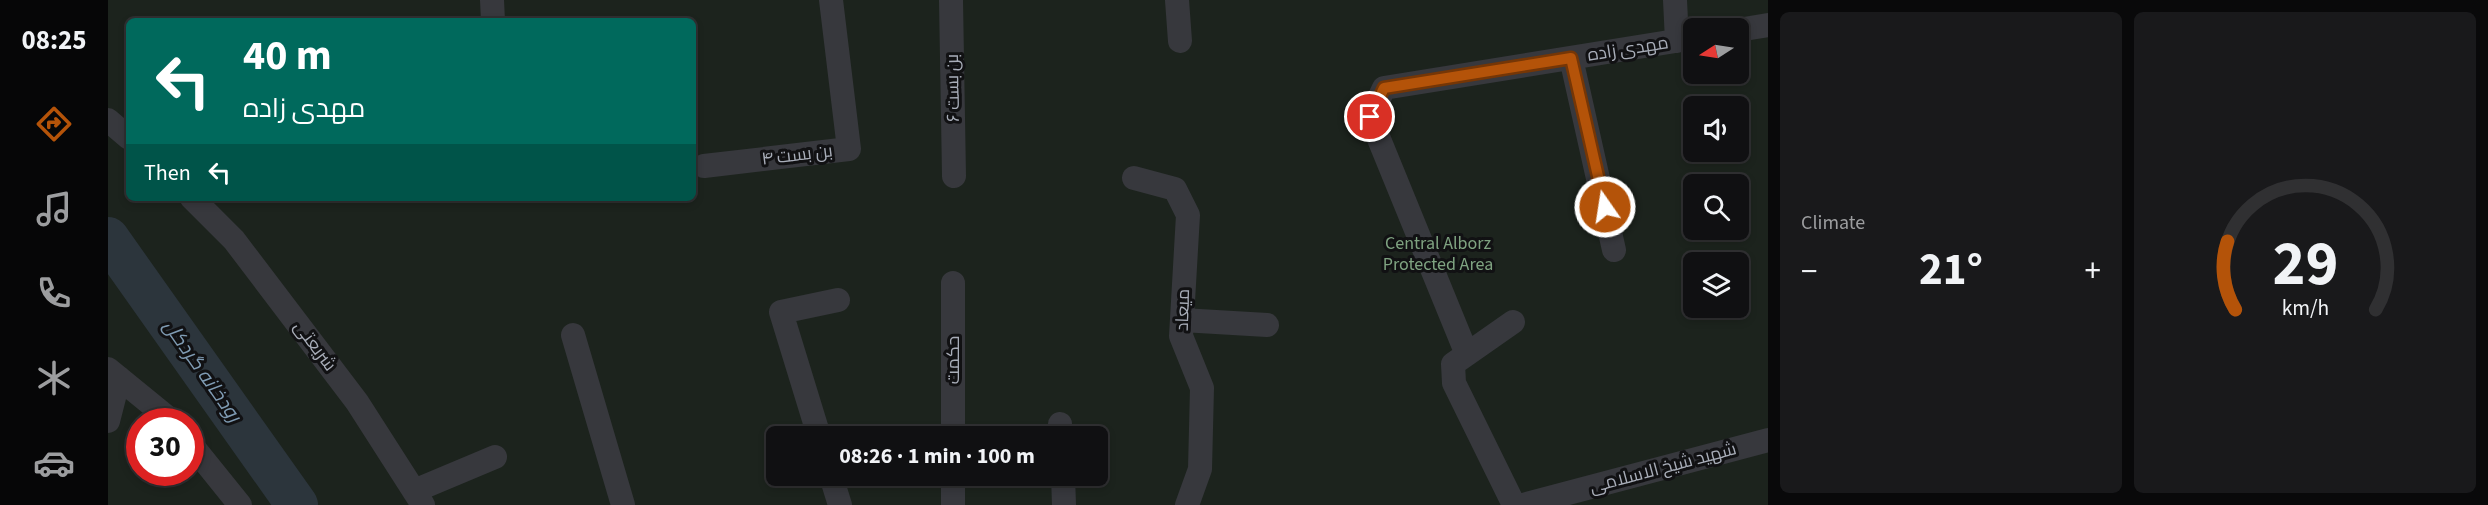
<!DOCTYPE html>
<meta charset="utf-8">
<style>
:root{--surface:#101012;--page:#19191b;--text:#f1f3f6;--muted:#9c9d9f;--line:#303032;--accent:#b45309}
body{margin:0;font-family:"Source Sans 3",Cairo,sans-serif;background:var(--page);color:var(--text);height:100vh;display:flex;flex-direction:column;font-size:22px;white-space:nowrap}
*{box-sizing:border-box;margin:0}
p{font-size:20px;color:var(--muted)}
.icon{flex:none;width:33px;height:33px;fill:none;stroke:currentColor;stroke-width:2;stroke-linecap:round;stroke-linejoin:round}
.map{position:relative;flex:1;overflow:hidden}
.drawer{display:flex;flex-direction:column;gap:12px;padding:12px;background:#09090a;width:720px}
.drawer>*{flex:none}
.guide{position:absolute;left:18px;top:18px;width:570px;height:183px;border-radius:9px;box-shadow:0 3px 9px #0003,0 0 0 2px var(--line);background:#00695c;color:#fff;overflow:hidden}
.needle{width:39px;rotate:258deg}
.controls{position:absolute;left:1575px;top:18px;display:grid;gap:12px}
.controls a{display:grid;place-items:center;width:66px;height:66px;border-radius:9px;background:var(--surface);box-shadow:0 3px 9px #0003,0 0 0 2px var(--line);font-size:30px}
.speed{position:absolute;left:18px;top:408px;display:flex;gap:12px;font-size:30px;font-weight:700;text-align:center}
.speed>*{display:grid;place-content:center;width:78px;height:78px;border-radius:50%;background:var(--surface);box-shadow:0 3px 9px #0003,0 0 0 2px var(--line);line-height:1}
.speed .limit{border:9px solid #d22;background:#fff;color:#111}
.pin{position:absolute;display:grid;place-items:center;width:51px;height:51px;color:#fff;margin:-26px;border:3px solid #fff;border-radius:50%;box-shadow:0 2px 6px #0007}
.me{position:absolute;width:66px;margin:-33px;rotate:347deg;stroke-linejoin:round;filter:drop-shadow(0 0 4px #0008)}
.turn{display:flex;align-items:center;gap:21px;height:126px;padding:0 18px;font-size:27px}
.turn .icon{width:78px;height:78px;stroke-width:2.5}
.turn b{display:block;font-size:42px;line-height:51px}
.then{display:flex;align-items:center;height:57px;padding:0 18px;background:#0003;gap:12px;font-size:22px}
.big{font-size:45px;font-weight:700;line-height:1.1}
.drawer .tile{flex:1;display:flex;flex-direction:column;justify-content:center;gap:9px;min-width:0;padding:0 21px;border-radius:9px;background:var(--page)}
.drawer .dial{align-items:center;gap:0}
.dial svg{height:156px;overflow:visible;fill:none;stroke:var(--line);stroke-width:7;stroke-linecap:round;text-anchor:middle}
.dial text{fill:var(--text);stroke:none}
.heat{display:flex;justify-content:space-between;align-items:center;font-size:33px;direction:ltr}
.drawer .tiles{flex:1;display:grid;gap:12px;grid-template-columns:repeat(2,1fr)}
.trip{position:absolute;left:658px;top:426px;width:342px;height:60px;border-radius:9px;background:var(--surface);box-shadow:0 3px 9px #0003,0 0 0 2px var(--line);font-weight:700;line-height:60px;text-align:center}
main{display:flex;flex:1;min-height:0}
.tab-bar{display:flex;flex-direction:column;width:108px;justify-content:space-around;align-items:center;background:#060607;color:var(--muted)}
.tab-bar .icon{width:42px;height:42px}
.tab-bar .current{color:var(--accent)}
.tab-bar b{font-size:27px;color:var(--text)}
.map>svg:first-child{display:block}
</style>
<main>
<nav class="tab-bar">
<b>08:25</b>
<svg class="icon current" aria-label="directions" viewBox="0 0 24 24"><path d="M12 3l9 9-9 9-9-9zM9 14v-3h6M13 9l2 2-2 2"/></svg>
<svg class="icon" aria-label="music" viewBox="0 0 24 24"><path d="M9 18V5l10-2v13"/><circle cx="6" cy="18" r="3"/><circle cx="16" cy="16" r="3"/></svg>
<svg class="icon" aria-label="phone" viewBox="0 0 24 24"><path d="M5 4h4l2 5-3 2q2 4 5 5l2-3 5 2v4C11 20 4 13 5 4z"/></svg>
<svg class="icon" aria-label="climate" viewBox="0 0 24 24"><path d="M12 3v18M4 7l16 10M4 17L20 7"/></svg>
<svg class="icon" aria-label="car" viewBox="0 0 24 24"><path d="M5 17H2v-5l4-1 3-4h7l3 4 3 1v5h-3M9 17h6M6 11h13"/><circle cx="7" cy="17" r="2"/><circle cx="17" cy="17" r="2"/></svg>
</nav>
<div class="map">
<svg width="1660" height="505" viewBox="0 0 1660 505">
<rect width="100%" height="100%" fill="#161618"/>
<path fill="#1c231d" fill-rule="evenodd" d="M0,0H1660V505H0ZM21,21H585V198H21ZM1586,28H1630V74H1586ZM1586,106H1630V152H1586ZM1586,184H1630V230H1586ZM1586,262H1630V308H1586ZM32,422H82V472H32ZM669,436H990V476H669Z"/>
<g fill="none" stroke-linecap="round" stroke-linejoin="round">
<path stroke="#2c353c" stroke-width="42" d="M0,238L189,505"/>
<path stroke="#37383d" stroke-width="24" d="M384,0L385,21
M843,0L846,176
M1069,0L1072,41
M1567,0L1569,41
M1630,30L1660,25
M1463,58L1506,250
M0,120L21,138
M596,166L741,149L723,0
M1026,178L1067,189L1080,215L1073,336L1094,388L1092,469L1079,505
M84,198L126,240L249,402L315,505
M1074,320L1159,325
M1405,322L1345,364L1346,383L1406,505
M465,335L515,505
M1358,352L1262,117L1276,88L1586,38
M0,369L65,422
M0,421L11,378
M952,424L953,436
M711,436L673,312L730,300
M845,436V283
M82,443L132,505
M723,476L732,505
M955,476L956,505
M306,491L387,457
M845,505V476
M1415,505L1660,440"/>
</g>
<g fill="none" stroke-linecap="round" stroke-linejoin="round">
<g stroke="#753606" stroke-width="15">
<path id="route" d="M1262,117L1276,88L1463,58L1497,207"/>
</g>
<use href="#route" stroke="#b45309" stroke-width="10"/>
</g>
<g text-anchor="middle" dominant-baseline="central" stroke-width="6" stroke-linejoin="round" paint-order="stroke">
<g font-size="18" fill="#a8adb8" stroke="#111113">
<text transform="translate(1520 49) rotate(-9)">مهدی زاده</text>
<text transform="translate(845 88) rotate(-91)">بن بست ۶</text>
<text transform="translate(689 155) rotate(-7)">بن بست ۴</text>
<text transform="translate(1075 310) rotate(-88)">میعاد</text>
<text transform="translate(207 346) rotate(53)">شریعتی</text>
<text transform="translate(845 360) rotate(-90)">حکمت</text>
<text transform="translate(1555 468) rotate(-15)">شهید شیخ الاسلامی</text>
</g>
<g font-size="18" fill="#7fa381" stroke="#111113">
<text x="1330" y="243">Central Alborz<tspan x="1330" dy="21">Protected Area</tspan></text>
</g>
<g font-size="20" font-style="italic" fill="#7f9bb3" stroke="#111113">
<text transform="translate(94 371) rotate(55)">رودخانه گردکل</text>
</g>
</g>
</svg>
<div class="controls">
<a><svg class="needle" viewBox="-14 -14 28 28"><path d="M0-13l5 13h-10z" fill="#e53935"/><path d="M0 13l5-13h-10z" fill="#9c9d9f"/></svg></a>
<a><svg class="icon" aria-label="sound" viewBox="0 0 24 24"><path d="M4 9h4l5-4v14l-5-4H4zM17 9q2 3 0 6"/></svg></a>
<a><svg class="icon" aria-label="search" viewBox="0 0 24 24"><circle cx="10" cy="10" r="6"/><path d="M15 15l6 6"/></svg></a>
<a><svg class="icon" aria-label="layers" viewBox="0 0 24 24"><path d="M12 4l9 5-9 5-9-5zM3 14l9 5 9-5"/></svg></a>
</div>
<div class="speed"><div class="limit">30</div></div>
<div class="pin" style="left:1262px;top:117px;background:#d93025"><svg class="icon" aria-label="arrive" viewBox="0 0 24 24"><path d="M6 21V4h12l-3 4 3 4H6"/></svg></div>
<svg class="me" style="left:1497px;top:207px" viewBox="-20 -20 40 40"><circle r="17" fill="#b45309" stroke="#fff" stroke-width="3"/><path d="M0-11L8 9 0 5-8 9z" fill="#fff"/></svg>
<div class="trip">08:26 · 1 min · 100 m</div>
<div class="guide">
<div class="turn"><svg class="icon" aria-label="left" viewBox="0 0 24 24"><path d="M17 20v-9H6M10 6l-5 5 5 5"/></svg><div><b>40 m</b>مهدی زاده</div></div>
<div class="then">Then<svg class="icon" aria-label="left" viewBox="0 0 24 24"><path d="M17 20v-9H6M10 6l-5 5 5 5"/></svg></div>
</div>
</div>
<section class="drawer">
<div class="tiles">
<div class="tile"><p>Climate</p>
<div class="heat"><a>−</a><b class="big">21°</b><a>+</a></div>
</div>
<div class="tile dial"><svg viewBox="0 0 100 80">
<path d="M14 69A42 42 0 1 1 86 69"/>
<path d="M14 69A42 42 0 0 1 10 34" stroke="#b45309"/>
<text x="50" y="56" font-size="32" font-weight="700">29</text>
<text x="50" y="72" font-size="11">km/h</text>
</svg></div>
</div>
</section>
</main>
